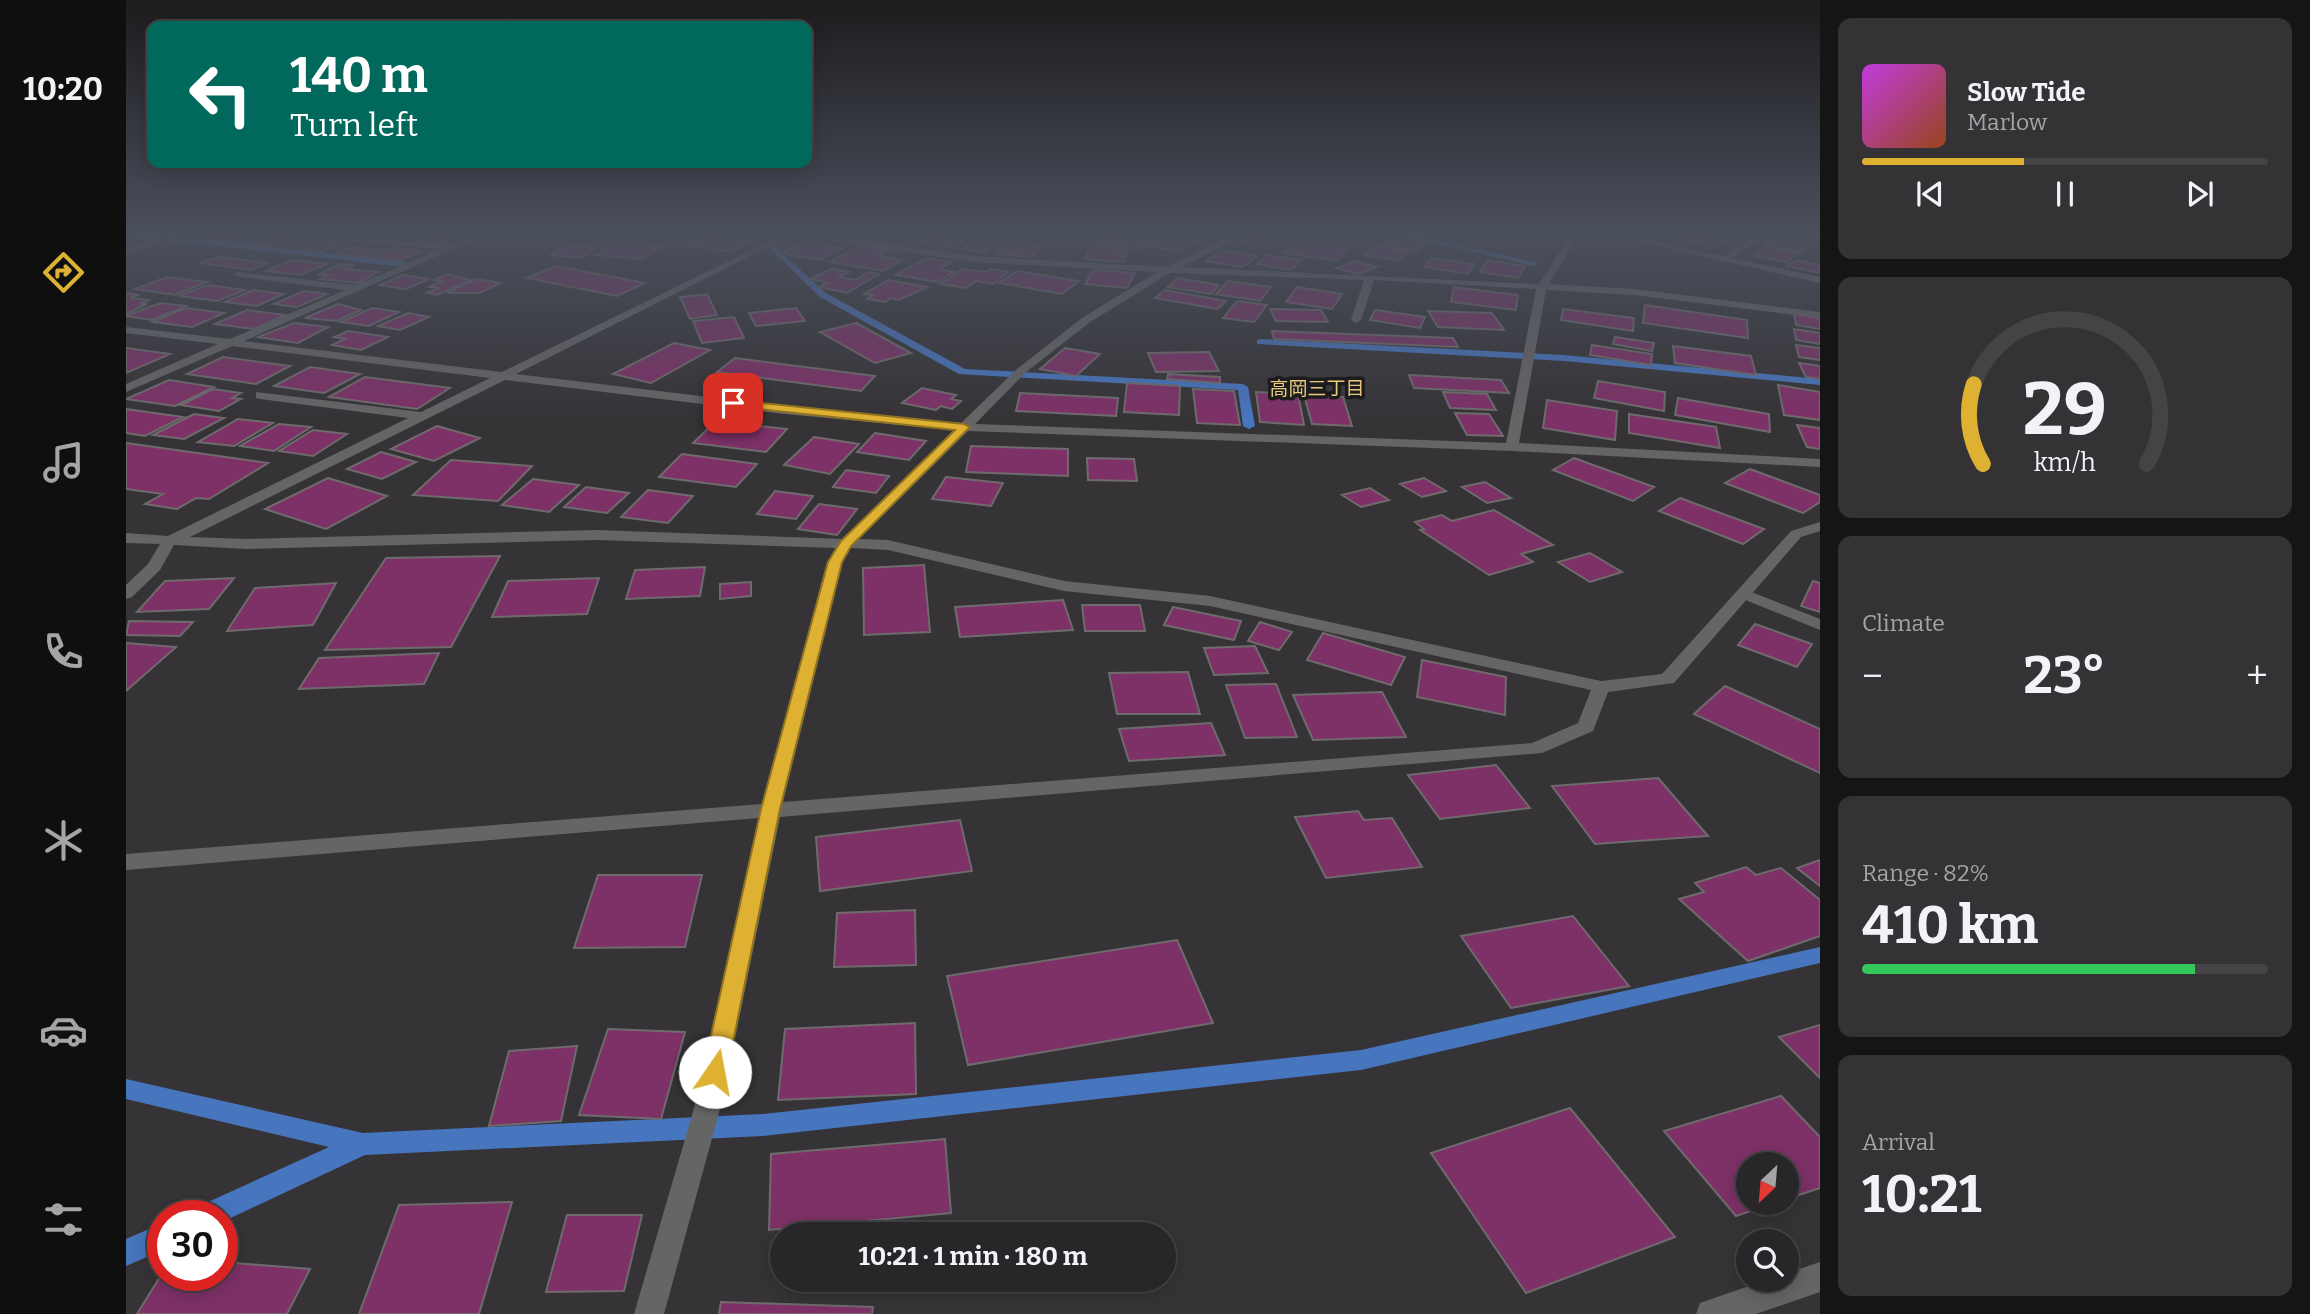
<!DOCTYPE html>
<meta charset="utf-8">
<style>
:root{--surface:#282628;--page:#343234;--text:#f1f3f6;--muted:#a5a5a8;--line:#444345;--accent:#deb133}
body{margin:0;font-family:Bitter,"Noto Sans JP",serif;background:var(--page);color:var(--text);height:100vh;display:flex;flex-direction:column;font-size:26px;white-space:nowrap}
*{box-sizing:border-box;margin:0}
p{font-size:23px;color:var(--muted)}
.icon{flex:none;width:38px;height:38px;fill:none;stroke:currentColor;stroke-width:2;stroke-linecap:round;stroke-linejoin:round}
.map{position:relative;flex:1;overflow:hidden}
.details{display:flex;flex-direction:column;gap:18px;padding:18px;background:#161516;width:490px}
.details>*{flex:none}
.hud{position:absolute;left:21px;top:21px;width:665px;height:147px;border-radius:14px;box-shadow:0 4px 18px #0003,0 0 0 2px var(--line);background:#00695c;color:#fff;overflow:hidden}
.needle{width:46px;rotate:206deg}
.buttons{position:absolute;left:1610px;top:1152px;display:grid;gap:14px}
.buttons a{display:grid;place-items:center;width:63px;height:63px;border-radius:50%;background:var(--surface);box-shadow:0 4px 18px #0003,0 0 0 2px var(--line);font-size:35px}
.speed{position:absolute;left:21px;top:1200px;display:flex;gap:14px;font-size:35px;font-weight:700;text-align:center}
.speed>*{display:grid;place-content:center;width:91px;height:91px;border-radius:50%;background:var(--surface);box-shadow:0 4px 18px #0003,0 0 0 2px var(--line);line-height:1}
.speed .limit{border:10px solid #d22;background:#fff;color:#111}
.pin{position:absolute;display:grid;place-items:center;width:60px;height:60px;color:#fff;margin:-30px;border-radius:14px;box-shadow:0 4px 10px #0006}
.me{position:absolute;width:77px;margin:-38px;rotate:12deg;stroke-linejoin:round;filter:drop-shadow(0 0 5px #0008)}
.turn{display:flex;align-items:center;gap:24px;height:147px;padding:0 28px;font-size:32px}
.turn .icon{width:91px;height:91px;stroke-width:2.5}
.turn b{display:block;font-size:49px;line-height:60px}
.big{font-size:52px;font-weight:700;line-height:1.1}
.details .widget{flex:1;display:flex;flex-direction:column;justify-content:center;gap:10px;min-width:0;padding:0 24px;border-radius:14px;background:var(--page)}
.details .dial{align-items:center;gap:0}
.dial svg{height:182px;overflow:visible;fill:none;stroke:var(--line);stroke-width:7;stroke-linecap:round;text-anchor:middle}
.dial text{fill:var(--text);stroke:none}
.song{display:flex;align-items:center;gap:21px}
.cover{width:84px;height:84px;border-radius:10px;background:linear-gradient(135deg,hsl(290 70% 55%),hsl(20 70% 35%))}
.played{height:7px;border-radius:4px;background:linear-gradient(90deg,var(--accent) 40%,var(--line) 40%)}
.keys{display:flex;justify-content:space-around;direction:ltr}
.heat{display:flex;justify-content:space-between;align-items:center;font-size:38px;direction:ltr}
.charge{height:10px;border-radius:5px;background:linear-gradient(90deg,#34c759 82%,var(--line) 0)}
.trip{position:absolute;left:644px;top:1222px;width:406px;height:70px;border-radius:35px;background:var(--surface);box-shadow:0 4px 18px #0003,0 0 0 2px var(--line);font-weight:700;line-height:70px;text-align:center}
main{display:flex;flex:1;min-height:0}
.menu{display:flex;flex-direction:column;width:126px;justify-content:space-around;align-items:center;background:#100f10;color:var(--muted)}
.menu .icon{width:49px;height:49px}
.menu .on{color:var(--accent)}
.menu b{font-size:32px;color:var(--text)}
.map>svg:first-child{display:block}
</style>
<main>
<nav class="menu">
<b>10:20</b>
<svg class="icon on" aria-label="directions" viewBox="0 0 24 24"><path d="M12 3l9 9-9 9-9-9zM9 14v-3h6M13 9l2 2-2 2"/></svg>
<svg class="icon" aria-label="music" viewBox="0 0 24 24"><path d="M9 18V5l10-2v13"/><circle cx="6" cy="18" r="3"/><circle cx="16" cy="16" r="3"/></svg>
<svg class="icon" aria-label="phone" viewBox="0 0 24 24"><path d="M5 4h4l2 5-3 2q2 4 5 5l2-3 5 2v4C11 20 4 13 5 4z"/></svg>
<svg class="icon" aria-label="climate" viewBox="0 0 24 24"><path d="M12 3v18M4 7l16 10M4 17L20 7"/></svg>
<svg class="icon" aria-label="car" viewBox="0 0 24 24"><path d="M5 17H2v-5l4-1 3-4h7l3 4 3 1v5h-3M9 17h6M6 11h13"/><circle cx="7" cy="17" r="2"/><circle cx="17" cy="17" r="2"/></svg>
<svg class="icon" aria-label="filters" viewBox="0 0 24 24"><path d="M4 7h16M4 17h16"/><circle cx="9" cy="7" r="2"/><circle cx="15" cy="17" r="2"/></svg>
</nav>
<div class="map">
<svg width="1694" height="1314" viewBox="0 0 1694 1314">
<rect width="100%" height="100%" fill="#353336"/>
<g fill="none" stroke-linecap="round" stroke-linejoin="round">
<path fill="#4775be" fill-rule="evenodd" d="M1267,233H1280L1412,263L1408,266Z
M0,235L58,238L278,261L282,264L278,267L58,242L0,239Z
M648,246L700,293L839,369L1117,384L1122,387L1129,426L1123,429L1117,426L1112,390L833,374L694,297L645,250V246Z
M1135,339L1438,355L1694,379V385L1438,361L1131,344V340Z
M1694,947V963L1235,1070L637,1136L239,1155L96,1222V1216H67L71,1207L203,1147L0,1099V1079L237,1133L637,1114L1235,1050Z
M37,1223V1250L0,1266V1239Z"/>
</g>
<path fill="#7d3167" stroke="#6f6b6d" stroke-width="2" d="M82,233H117L112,234L132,237L115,243L67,238Z
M288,233H321L334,234L319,241L280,236Z
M583,233L627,241L604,252L558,244Z
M1127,233H1139L1153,235L1138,246L1115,242Z
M1549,233H1577L1606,239L1592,246L1543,236Z
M1652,233H1694V237L1690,240Z
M806,234L840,239L827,248L792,243Z
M981,234L1021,239L1011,249L970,243Z
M145,235L182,239L158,249L121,244Z
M1037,235L1069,241L1050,251L1017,245Z
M1270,236L1302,242L1290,251L1257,245Z
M1171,238L1223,246L1211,261L1157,253Z
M1651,238L1684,245L1674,252L1640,245Z
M193,241L214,243L194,252L173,249Z
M490,242L536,246L516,259L469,255Z
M679,242L717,248L694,260L656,253Z
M847,242L868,245L858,252L836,249Z
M879,242L915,245L906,257L869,254Z
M441,245L470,248L455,258L425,255Z
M734,246L762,250L752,256L777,260L757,271L704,262Z
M1249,246L1283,251L1273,261L1239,255Z
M225,247L244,249L261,248L240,257L208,254Z
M964,247L1001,249L998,262L959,259Z
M1640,247L1672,253L1661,262L1629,256Z
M267,248L295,251L273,261L245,258Z
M1096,250L1132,256L1116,267L1080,261Z
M1141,255L1175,260L1165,270L1131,264Z
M92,257L142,263L125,270L74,263Z
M800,258L826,262L814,269L828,272L811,282L770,275Z
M1306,258L1348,264L1342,274L1299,267Z
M166,260L201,264L175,275L140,271Z
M1362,260L1399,266L1392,278L1354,272Z
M1670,260L1694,265V273L1661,266Z
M1229,261L1251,267L1233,274L1210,268Z
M214,264L228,265L219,269L253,272L232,283L194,279L201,275H191Z
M430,266L519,283L491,296L401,278Z
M705,269L723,272L713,277L730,280L742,272L753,274L721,293L693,287L702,283L685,279Z
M837,269L859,272L864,269L883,272L867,284L850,281L840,288L814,284Z
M967,270L1009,273L1001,288L959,284Z
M891,271L953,281L936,294L873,283Z
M321,274L345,280L311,295L301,293L312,288L303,287L315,281L308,280Z
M277,275L303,279L280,289L254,285Z
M41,277L81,282L49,295L9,289Z
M1051,278L1093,285L1085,294L1042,287Z
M350,279L375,283L353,293H321Z
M762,280L801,287L773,300L765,298L759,302L741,299L747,295L738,294Z
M1102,281L1145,287L1134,301L1090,294Z
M82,285L119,290L91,301L53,296Z
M1171,287L1216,294L1206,309L1160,302Z
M1328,287L1392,295L1390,310L1325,302Z
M127,290L158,294L131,306L99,302Z
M1039,290L1100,301L1091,309L1029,298Z
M178,291L201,294L171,307L148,304Z
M0,293L13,295L4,298L23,300L14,304H21L0,314Z
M581,294L591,315L564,319L554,297Z
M1111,301L1141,305L1128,322L1097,318Z
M34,303L60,306L26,320L0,316Z
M212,304L235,310L211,321L179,318Z
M1519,305L1621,320L1622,338L1517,323Z
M60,308L98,313L66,327L27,322Z
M246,308L273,312L243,326L215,322Z
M670,308L679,321L630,326L623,313Z
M1144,309L1195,310L1202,322L1150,321Z
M1437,309L1508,318L1507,331L1435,320Z
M121,310L159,315L128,329L89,324Z
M1249,310L1299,317L1294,328L1244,320Z
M1302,311L1366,313L1378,330L1312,327Z
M282,313L303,317L274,330L252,326Z
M1668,314L1694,318V329L1670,325Z
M608,317L618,338L576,343L567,321Z
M168,323L202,327L172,343L132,337Z
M730,323L785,353L749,363L694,332Z
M1668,329L1694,333V344L1670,340Z
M222,331L262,337L235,350L206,345L219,339L208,337Z
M1146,331L1327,338L1332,347L1148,339Z
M1489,337L1528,343L1526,351L1487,344Z
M548,343L584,350L525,383L487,374Z
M1466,345L1526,354L1525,365L1464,355Z
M1670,345L1694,348V360L1673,357Z
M1547,346L1625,356L1630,375L1549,363Z
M0,348L44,354L0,373Z
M939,348L974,354L950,376L914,369Z
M1083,352L1093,371L1030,372L1022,353Z
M97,357L164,366L130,384L61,374Z
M609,358L749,376L735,391L591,372Z
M1673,363L1694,366V379L1680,377Z
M184,367L234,374L198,393L148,386Z
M1042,374L1094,377V383L1041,379Z
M1283,375L1375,380L1383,393L1288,388Z
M239,377L324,388L291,409L203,397Z
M43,380L88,387L49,406L0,399Z
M1472,381L1539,392L1538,411L1468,398Z
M1001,383L1054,386L1053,415L998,412Z
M1652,385L1694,392V420L1658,415Z
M796,388L830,395L825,399L835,401L826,409L815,406L810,410L776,403Z
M87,389L115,393L106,398L115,399L93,411L55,405Z
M1067,389L1108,391L1114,425L1071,423Z
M1130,392L1172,394L1178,425L1134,422Z
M1317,392L1361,394L1370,410L1324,408Z
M894,393L992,398L990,416L890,411Z
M1178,395L1217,397L1226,426L1186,424Z
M1552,398L1643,414L1644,432L1549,415Z
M1421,400L1491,411L1489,440L1417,428Z
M0,409L57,417L19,436L0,433Z
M1329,413L1363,414L1377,436L1341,435Z
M68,414L98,418L58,439L27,435Z
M1503,414L1590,427L1594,448L1503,433Z
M112,419L147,423L108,446L72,442Z
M590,421L661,429L640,452L567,443Z
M153,424L185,427L148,451L114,446Z
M1671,425L1694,428V449L1681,447Z
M311,426L354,438L308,461L265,449Z
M187,430L221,434L187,456L153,451Z
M749,433L800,441L783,460L731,452Z
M688,437L733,444L704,474L658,465Z
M0,443L142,463L83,499L70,498L51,509L19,504L37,494L0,489Z
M845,446L942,449V476L840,472Z
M255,452L290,462L256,479L221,469Z
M556,454L631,464L610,487L533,477Z
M961,458L1008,459L1011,481L962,480Z
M1448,458L1528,487L1507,501L1427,470Z
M325,460L406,466L372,501L287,495Z
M1624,469L1694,495V502L1677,513L1599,483Z
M720,470L763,476L750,493L707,487Z
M820,477L877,483L865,506L806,499Z
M202,478L261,496L200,529L139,509Z
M1298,478L1320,491L1296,497L1274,484Z
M407,479L453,485L423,512L376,505Z
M1359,482L1385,498L1361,503L1336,487Z
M460,487L503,493L481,513L438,507Z
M1244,488L1263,500L1235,507L1216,495Z
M522,490L567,496L542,523L495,517Z
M649,491L687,496L670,519L631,514Z
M1554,498L1638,529L1617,544L1533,511Z
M693,504L731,509L711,535L672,529Z
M1368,510L1427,545L1395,554L1407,562L1363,575L1294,530L1298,529L1289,522L1316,515L1326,521Z
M1464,553L1496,572L1464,582L1432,562Z
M374,556L325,647L199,650L260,558Z
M798,565L804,632L738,635L737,568Z
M579,567L574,596L500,599L509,570Z
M108,578L83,609L11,612L39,581Z
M473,578L461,614L366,617L382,581Z
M1687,581L1694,583V612L1675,606Z
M625,582V596L594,599V584Z
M210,583L187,625L101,631L129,588Z
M937,600L947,630L834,637L829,607Z
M956,605H1014L1019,631H959Z
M1047,607L1115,621L1108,640L1038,625Z
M3,621L67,622L54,636L0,635Z
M1134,622L1166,632L1153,650L1122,641Z
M1629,624L1686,644L1671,667L1612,645Z
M1197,633L1279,657L1265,685L1181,660Z
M0,643L50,647L0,691Z
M1129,646L1142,673L1088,675L1078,648Z
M313,653L298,684L173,689L193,658Z
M1296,660L1380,677L1379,715L1291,697Z
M1062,672L1074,714H991L983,673Z
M1150,684L1171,737L1119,738L1100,685Z
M1599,686L1694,729V773L1568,714Z
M1256,692L1280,737L1187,740L1167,695Z
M1085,723L1099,755L1003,761L993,729Z
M1370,765L1404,808L1314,819L1282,775Z
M1532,778L1582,836L1469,844L1426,786Z
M1232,811L1238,820L1266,818L1296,867L1200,878L1169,817Z
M834,820L846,871L694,891L690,837Z
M1694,860V886L1671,868Z
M1620,867L1630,875L1655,868L1694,900V936L1622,961L1553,899L1578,892L1569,883Z
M472,875H576L559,947L448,948Z
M789,910L790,965L708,967L711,913Z
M1447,916L1503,986L1385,1008L1335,936Z
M1051,940L1087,1023L842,1065L821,976Z
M789,1023L790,1094L652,1100L659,1029Z
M1694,1025V1078L1653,1037Z
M482,1029L559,1032L535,1119L453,1115Z
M451,1046L435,1121L363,1126L383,1051Z
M1655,1096L1694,1137V1188L1661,1199V1164H1622V1202H1651L1610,1216L1538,1131Z
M1444,1108L1549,1237L1400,1293L1305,1153Z
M819,1139L825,1213L643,1230L645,1154Z
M386,1202L353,1314H233L273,1205Z
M441,1215H516L498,1291L420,1292Z
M96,1262L184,1269L161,1314H11L37,1272V1276H96Z
M595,1302L747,1307L746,1314H593Z"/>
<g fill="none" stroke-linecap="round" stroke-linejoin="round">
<path fill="#656566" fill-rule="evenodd" d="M1633,233H1642L1603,261H1597V257Z
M1618,589L1694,619V630L1612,597L1610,594Z"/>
<path fill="#656566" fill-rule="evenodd" d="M46,233H57L0,255V249Z
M353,233H364L118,341L376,372L660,233H670L390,374L659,406L835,423L891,369L956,318L1031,272L847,262L675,236L671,233H690L847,256L1041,267L1113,233H1123L1055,267L1413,284L1446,233H1454L1423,284L1508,289L1694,312V318L1508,295L1420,290L1393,443L1694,459V467L1386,451L842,431L733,539L762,540L938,581L1084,596L1475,681L1536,674L1665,531L1694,522V531L1675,537L1548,683L1482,692L1467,731L1416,753L654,817L597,1098L538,1314H508L571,1098L633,818L0,870V854L636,804L701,562L710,548L470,540L121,549L48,545L34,570L6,597L0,599V585L22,564L34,544L0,543V533L42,536L282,418L134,399L130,398V392L295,412L364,378L106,346L0,392V384L92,344L0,333V327L104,339L219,290L113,277L108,274L110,272L230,285L315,249L221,241L218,236L325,245ZM1044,273L1238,280L1225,320L1230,323L1235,320L1248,280L1410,289L1380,443L849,424L899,373L964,322ZM379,380L659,414L828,430L717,539L470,530L121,539L64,537ZM725,548L762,550L938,591L1084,606L1465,690L1452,723L1406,743L657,802L717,562Z
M1474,233H1488L1694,277V283Z
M1694,1262V1292L1630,1314H1570L1574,1303L1643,1279H1661V1273Z"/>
</g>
<linearGradient id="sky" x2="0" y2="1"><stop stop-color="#1d1c1e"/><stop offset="0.56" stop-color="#4b505d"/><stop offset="1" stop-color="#4b505d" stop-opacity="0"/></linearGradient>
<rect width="1694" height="417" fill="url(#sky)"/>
<path fill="#deb133" stroke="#907321" stroke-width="2" d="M607,400L838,424L844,427L725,546L716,562L654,809L601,1072L598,1079L589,1082L581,1079L577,1072L635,809L702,562L715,541L829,430L603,406V401Z"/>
<g text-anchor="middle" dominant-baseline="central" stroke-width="7" stroke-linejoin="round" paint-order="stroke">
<g font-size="19" fill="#e6c77c" stroke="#1c1b1d">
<text x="1191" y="388">高岡三丁目</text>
</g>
</g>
</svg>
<div class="buttons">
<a><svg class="needle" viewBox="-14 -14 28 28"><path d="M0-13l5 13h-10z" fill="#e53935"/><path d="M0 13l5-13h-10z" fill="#a5a5a8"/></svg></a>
<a><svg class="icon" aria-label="search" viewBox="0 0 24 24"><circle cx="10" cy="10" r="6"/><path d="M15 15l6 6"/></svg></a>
</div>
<div class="speed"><div class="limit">30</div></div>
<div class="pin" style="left:607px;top:403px;background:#d93025"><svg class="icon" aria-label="arrive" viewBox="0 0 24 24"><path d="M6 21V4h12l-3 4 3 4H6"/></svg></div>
<svg class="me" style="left:589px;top:1072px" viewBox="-20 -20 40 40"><circle r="19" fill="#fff"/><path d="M0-13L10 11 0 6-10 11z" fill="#deb133"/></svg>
<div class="trip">10:21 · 1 min · 180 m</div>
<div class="hud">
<div class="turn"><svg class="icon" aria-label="left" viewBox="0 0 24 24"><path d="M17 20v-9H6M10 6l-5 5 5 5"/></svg><div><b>140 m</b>Turn left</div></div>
</div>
</div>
<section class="details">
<div class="widget">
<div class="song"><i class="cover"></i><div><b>Slow Tide</b><p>Marlow</p></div></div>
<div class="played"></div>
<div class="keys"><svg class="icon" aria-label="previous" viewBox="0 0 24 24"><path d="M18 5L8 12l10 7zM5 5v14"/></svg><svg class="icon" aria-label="pause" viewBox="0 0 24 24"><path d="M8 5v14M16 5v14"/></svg><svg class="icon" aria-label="next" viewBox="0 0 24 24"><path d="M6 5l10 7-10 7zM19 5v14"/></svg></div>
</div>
<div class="widget dial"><svg viewBox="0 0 100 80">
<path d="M14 69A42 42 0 1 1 86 69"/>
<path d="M14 69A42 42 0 0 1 10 34" stroke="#deb133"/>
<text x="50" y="56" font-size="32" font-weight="700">29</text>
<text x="50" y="72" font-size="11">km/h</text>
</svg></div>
<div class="widget"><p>Climate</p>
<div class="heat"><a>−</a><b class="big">23°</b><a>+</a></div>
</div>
<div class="widget"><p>Range · 82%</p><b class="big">410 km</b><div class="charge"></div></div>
<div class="widget"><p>Arrival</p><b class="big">10:21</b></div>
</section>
</main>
